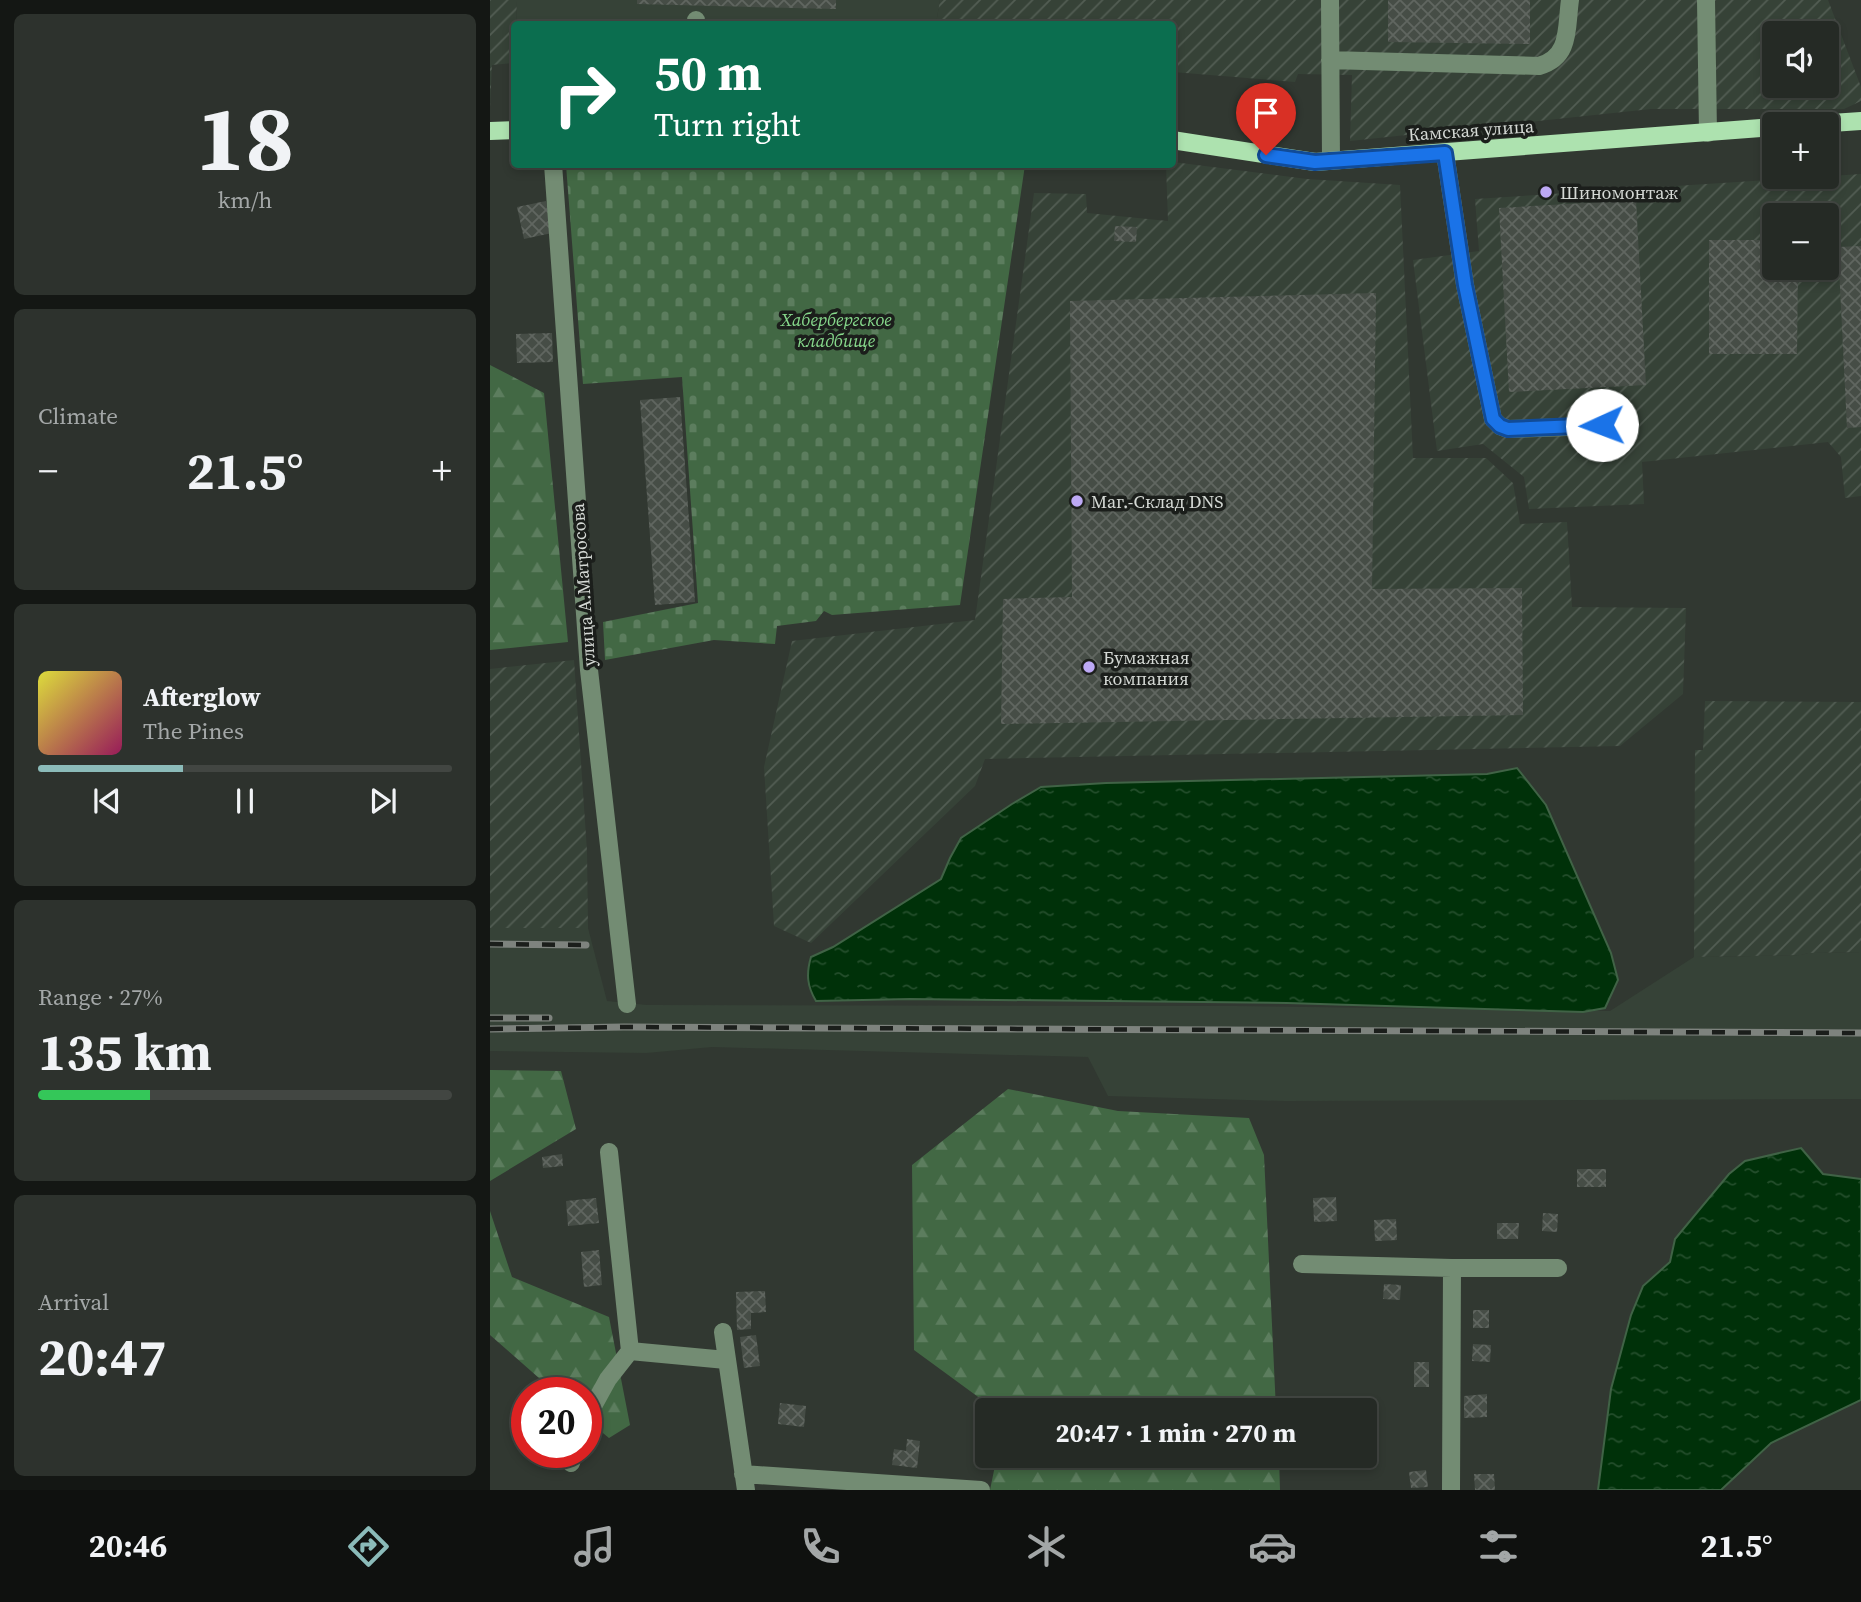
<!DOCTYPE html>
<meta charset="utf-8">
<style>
:root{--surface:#252a25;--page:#2d322d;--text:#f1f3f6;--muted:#a3a7a7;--line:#424642;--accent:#8bbbb9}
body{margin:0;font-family:"Source Serif 4",serif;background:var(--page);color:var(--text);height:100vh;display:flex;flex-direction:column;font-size:26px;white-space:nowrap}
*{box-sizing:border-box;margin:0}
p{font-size:23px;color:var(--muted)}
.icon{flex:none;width:38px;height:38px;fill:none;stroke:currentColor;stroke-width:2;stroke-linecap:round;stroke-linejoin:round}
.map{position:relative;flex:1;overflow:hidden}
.sheet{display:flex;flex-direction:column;gap:14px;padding:14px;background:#141714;width:490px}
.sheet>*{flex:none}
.banner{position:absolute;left:21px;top:21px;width:665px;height:147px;border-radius:7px;box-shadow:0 4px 10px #0003,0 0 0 2px var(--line);background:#0b6e4f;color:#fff;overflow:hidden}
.controls{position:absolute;left:1272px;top:21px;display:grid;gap:14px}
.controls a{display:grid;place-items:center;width:77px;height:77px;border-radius:7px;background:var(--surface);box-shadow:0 4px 10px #0003,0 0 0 2px var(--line);font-size:35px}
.speed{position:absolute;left:21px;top:1377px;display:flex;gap:14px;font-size:35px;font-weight:700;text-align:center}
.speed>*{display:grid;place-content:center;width:91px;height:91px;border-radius:50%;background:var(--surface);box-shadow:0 4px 10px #0003,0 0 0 2px var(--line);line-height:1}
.speed .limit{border:10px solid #d22;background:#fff;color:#111}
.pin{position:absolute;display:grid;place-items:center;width:60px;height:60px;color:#fff;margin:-72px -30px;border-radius:50% 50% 50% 0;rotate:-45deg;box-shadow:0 0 7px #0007}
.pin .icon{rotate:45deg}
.me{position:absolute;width:77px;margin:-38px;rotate:268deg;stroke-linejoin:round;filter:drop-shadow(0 0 5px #0008)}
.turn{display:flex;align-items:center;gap:24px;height:147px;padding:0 28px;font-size:32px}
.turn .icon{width:91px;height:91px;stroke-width:2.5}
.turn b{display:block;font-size:49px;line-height:60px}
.big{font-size:52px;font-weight:700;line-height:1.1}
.sheet .widget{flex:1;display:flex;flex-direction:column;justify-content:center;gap:10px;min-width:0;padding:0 24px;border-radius:10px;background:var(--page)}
.sheet .dial{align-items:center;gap:0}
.dial b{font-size:91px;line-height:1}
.song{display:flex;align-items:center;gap:21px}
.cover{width:84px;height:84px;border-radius:10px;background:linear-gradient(135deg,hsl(60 70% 55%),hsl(330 70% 35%))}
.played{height:7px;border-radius:4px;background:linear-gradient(90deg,var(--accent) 35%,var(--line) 35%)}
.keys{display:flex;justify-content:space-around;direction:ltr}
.heat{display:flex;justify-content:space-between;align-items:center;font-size:38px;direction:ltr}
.charge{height:10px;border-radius:5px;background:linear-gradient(90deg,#34c759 27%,var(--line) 0)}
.trip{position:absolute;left:485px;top:1398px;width:402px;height:70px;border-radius:7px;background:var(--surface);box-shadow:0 4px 10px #0003,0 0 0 2px var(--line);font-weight:700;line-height:70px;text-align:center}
.tab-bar{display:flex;height:112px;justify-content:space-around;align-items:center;background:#0f110f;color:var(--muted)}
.tab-bar .icon{width:49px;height:49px}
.tab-bar .selected{color:var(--accent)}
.tab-bar b{font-size:32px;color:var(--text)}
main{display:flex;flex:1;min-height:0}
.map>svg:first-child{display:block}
</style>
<main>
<section class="sheet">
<div class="widget dial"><b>18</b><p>km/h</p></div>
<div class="widget"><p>Climate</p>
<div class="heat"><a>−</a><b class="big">21.5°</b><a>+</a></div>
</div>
<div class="widget">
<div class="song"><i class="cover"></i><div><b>Afterglow</b><p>The Pines</p></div></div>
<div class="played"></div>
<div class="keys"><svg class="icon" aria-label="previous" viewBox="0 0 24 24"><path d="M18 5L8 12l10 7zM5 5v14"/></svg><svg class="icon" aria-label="pause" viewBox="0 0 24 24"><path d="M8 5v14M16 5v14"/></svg><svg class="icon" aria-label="next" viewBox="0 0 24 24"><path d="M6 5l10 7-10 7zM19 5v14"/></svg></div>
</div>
<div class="widget"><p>Range · 27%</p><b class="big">135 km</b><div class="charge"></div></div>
<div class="widget"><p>Arrival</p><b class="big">20:47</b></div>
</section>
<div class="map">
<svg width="1371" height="1490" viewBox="0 0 1371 1490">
<defs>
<pattern id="industrial-furrows" width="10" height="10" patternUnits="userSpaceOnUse" patternTransform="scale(1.75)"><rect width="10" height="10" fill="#364237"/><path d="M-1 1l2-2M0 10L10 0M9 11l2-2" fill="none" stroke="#525d53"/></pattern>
<pattern id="forest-firs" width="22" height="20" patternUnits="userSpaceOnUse" patternTransform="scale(1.75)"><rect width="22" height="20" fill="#426844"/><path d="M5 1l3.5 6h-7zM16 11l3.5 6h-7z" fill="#5c7d5e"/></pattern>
<pattern id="cemetery-stones" width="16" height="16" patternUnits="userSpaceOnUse" patternTransform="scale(1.75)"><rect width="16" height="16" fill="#426844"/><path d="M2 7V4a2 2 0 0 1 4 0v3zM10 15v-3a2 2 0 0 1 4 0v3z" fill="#5c7d5e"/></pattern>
<pattern id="water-ripples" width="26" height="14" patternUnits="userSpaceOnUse" patternTransform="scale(1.75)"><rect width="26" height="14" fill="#003109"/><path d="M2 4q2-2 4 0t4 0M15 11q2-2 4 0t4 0" fill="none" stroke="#244e2c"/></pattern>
<pattern id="building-cross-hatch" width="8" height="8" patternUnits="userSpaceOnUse" patternTransform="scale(1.75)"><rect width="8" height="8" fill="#464d46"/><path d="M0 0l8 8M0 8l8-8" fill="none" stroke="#606660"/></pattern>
</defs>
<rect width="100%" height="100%" fill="#313831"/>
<path fill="#364237" d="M27,0H450L446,24H26Z
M0,928H98L117,1001L157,1005L744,1006L1120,1011L1204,957L1311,955L1318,953L1371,952V1099L795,1101L618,1096L598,1057L222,1047L156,1053L0,1051Z"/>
<path fill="url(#industrial-furrows)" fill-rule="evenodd" d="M0,0H27L24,63L2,65L0,107Z
M450,0H1338L1371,87V101L1354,109H1161L860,141L862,75L808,74L805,82L683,72L682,24H446ZM1284,33H1337V86H1284Z
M683,162L817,179L910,185L923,458H996L1023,483L1030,524L1077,522L1082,607L1196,608L1193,694L1130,746L495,759L485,786L321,943L284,926L274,767L302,641L485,620L544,193L596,194L597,213L678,221L676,165L682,164Z
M1371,174V496L1355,498L1351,457L1338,442L1152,462L1154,504L1039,509L1034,477L993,444L947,451L923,260L989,251L985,199ZM1284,215H1337V268H1284Z
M84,660L97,851L98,928H0V669Z
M1215,701L1371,702V952L1318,953L1311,955L1204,957L1205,750H1213Z"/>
<path fill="url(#forest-firs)" d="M0,365L54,393L78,642L0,650Z
M0,1070L71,1071L86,1129L0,1181Z
M518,1089L628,1111L759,1118L774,1155L786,1410H506L424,1350L422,1165Z
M0,1211L22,1277L119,1317L140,1425L119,1438L96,1419V1393H66L0,1335Z
M507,1456H789L790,1490H500Z"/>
<path fill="url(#cemetery-stones)" d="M76,165H535L470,605L342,615L334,611L326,621L287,626L285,644L224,640L115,660L113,622L208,603L192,377L93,384Z"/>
<path fill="url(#water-ripples)" stroke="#406346" stroke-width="2" d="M1027,768L1056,805L1121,953L1128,980L1115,1008L1093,1012L797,1003L420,999L326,1001C317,986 316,974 321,957L343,947L451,879L460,858L471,838L522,804L551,787L616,783L997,774Z
M1311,1148L1333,1174L1371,1179V1400L1281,1443L1231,1490H1108L1121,1389L1141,1315L1153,1286L1180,1262L1185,1239L1239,1174L1255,1161Z"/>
<path fill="url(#building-cross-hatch)" d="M147,0H346V9L147,4Z
M898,0H1040V44L898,42Z
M1146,200L1156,385L1019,392L1009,208Z
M56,201L62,233L34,239L27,207Z
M625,226L647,227L646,242L624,241Z
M1219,240H1284V268H1308L1307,354H1219Z
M1371,246V427L1357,428L1348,247Z
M886,293L882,589L1032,588L1033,715L511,724L513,599L582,597L580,301Z
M62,333L63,362L27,363L26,334Z
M190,397L205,602L165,605L150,400Z
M72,1154L73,1166L53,1168L52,1157Z
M1087,1169H1116V1187H1087Z
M846,1197L847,1221L824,1222L823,1198Z
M106,1198L109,1223L78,1226L76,1201Z
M1053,1213L1068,1214L1067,1232L1052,1231Z
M906,1219L907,1240L885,1241L884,1220Z
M1007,1223H1029L1028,1239H1007Z
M109,1250L112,1285L94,1287L91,1252Z
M894,1284L911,1285L910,1300L893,1299Z
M275,1291L276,1312L261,1313V1329L247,1330L246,1292Z
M983,1310H999V1328H983Z
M266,1335L270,1366L254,1368L250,1337Z
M983,1344L1001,1345L1000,1362L982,1361Z
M924,1362H939V1387H924Z
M997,1394V1417L974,1418V1396Z
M290,1403L316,1406L314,1427L288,1424Z
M417,1439L430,1441L427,1468L402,1465L404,1449L416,1451Z
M936,1470L938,1487L921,1488L919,1472Z
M984,1474H1004L1005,1490H985Z"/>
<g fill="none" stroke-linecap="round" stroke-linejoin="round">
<path stroke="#738c73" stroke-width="18" d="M840,0L841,161
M1216,0L1218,133
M206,24V20
M840,60L1049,66C1081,57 1076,28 1080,0
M955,153L975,285L1003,419L1010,426L1018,429L1136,425
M63,164L99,670L137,1004
M119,1152L140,1351L236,1360
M812,1264L962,1268H1068
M233,1332L256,1490
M96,1419L118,1379L140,1351
M81,1463L84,1452
M253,1474L491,1490
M961,1490L962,1268"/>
<path stroke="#ade2af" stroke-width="18" d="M1327,124L1371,121
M0,131L24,130
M682,140L825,162L1284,127"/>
<g stroke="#7e837e" stroke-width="7">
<path id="rail" d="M0,944L96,945
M0,1018H59
M0,1029L134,1027L1371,1033"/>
</g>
<use href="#rail" stroke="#1b1e1b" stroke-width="4.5" stroke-dasharray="13" stroke-linecap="butt"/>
</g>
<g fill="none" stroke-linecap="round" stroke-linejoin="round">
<g stroke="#114b97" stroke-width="18">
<path id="route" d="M776,155L825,162L955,153L975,285L1003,419L1010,426L1018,429L1112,425"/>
</g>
<use href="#route" stroke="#1a73e8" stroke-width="12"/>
</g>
<g fill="#bda9f5" stroke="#1b1e1b" stroke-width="2.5">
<circle cx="1056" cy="192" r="7"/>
<circle cx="587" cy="501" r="7"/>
<circle cx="599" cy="667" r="7"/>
</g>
<g text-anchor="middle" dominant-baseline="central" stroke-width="7" stroke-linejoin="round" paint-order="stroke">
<g font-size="18" fill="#d5d9d5" stroke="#1b1e1b">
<text transform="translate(981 130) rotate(-4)">Камская улица</text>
<text transform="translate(93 585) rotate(-94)">улица А.Матросова</text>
</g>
<g font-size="18" fill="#d5d9d5" stroke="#1b1e1b" text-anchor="start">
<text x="1070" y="192">Шиномонтаж</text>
<text x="601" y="501">Маг.-Склад DNS</text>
<text x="613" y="657">Бумажная<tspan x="613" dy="21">компания</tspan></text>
</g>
<g font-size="18" font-style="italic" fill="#87d98c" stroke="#1b1e1b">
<text x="346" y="319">Хабербергское<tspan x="346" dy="21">кладбище</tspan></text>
</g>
</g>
</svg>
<div class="controls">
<a><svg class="icon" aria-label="sound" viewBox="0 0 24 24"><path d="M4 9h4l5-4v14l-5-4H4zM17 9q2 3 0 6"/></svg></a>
<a>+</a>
<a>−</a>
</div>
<div class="speed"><div class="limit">20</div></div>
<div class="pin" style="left:776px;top:155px;background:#d93025"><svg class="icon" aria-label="arrive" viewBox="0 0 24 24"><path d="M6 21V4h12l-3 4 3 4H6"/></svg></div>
<svg class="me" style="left:1112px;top:425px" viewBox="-20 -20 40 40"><circle r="19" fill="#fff"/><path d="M0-13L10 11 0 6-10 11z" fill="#1a73e8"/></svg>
<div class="trip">20:47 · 1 min · 270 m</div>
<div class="banner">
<div class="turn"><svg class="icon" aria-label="right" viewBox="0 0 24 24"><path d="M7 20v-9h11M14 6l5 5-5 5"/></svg><div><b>50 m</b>Turn right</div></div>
</div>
</div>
</main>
<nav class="tab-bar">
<b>20:46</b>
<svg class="icon selected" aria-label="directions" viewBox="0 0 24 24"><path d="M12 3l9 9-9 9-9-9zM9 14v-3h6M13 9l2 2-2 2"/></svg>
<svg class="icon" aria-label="music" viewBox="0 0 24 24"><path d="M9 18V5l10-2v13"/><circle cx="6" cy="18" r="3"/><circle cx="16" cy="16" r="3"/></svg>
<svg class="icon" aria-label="phone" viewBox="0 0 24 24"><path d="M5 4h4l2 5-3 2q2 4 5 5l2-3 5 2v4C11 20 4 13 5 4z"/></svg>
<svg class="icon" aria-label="climate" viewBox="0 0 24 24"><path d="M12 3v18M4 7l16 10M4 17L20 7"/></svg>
<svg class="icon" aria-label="car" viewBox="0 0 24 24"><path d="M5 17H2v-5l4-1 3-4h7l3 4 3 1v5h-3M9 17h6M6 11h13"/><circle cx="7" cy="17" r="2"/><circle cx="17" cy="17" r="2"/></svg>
<svg class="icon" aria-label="filters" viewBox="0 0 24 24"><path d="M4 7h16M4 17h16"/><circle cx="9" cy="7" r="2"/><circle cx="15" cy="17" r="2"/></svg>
<b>21.5°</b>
</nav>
